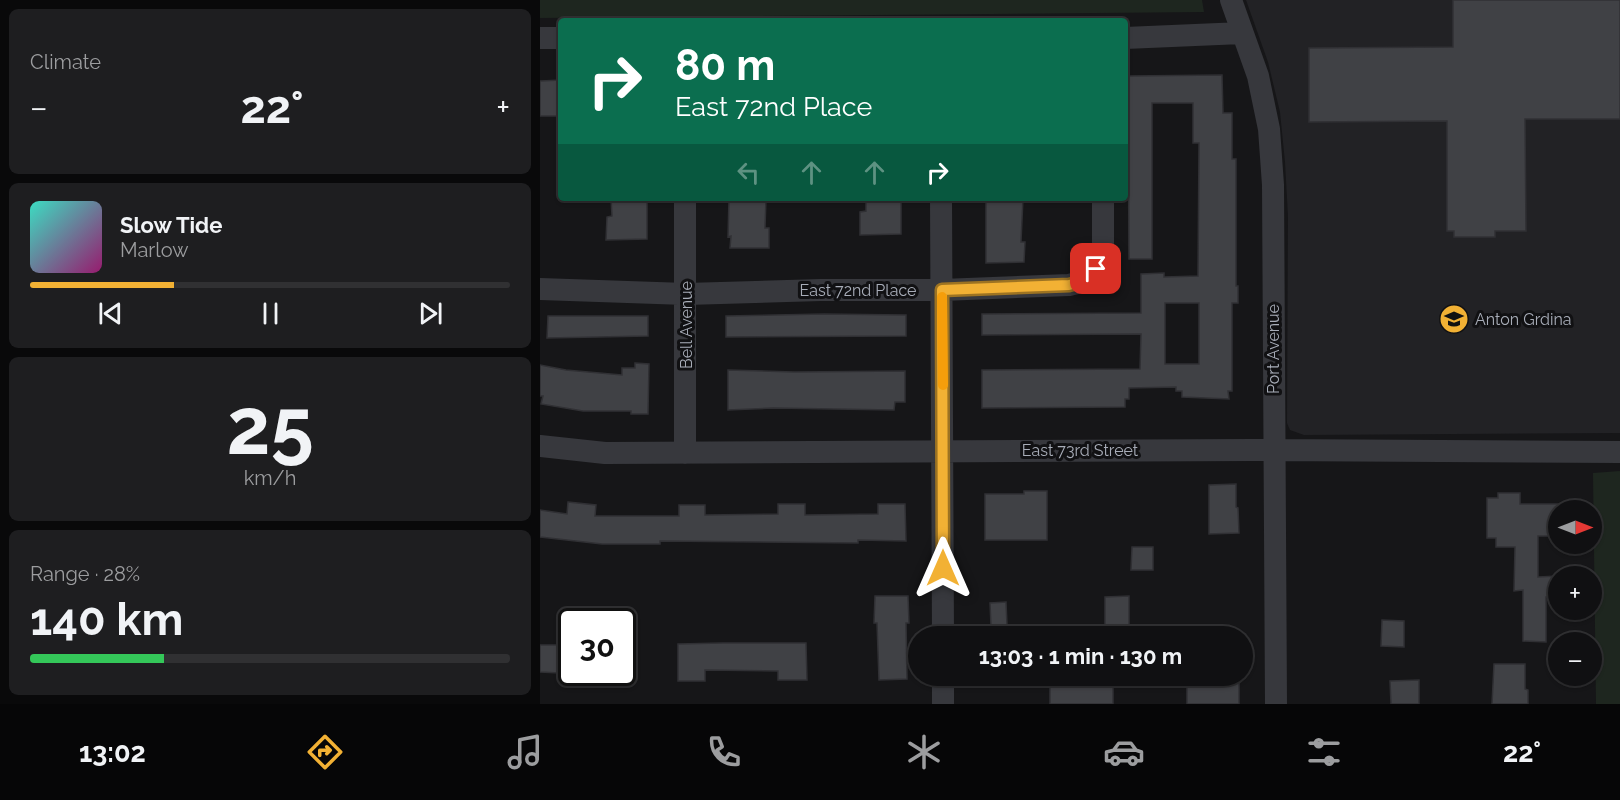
<!DOCTYPE html>
<meta charset="utf-8">
<style>
:root{--surface:#101012;--page:#1e1e20;--text:#f1f3f6;--muted:#9c9d9f;--line:#303032;--accent:#f2b134}
body{margin:0;font-family:Raleway,sans-serif;background:var(--page);color:var(--text);height:100vh;display:flex;flex-direction:column;font-size:22px;white-space:nowrap}
*{box-sizing:border-box;margin:0}
p{font-size:20px;color:var(--muted)}
.icon{flex:none;width:33px;height:33px;fill:none;stroke:currentColor;stroke-width:2;stroke-linecap:round;stroke-linejoin:round}
.map{position:relative;flex:1;overflow:hidden}
.details{display:flex;flex-direction:column;gap:9px;padding:9px;background:#09090a;width:540px}
.details>*{flex:none}
.hud{position:absolute;left:18px;top:18px;width:570px;height:183px;border-radius:6px;box-shadow:0 2px 4px #0004,0 0 0 2px var(--line);background:#0b6e4f;color:#fff;overflow:hidden}
.needle{width:39px;rotate:90deg}
.controls{position:absolute;left:1008px;top:500px;display:grid;gap:12px}
.controls a{display:grid;place-items:center;width:54px;height:54px;border-radius:50%;background:var(--surface);box-shadow:0 2px 4px #0004,0 0 0 2px var(--line);font-size:30px}
.speed{position:absolute;left:18px;top:608px;display:flex;gap:12px;font-size:30px;font-weight:700;text-align:center}
.speed>*{display:grid;place-content:center;width:78px;height:78px;border-radius:50%;background:var(--surface);box-shadow:0 2px 4px #0004,0 0 0 2px var(--line);line-height:1}
.speed .limit{border:3px solid #111;border-radius:9px;background:#fff;color:#111}
.pin{position:absolute;display:grid;place-items:center;width:51px;height:51px;color:#fff;margin:-26px;border-radius:12px;box-shadow:0 3px 9px #0006}
.me{position:absolute;width:66px;margin:-33px;rotate:0deg;stroke-linejoin:round;filter:drop-shadow(0 0 4px #0008)}
.turn{display:flex;align-items:center;gap:21px;height:126px;padding:0 18px;font-size:27px}
.turn .icon{width:78px;height:78px;stroke-width:2.5}
.turn b{display:block;font-size:42px;line-height:51px}
.lanes{display:flex;align-items:center;height:57px;padding:0 18px;background:#0003;justify-content:center;gap:30px;direction:ltr}
.lanes .off{opacity:.35}
.big{font-size:45px;font-weight:700;line-height:1.1}
.details .tile{flex:1;display:flex;flex-direction:column;justify-content:center;gap:9px;min-width:0;padding:0 21px;border-radius:9px;background:var(--page)}
.details .dial{align-items:center;gap:0}
.dial b{font-size:78px;line-height:1}
.song{display:flex;align-items:center;gap:18px}
.cover{width:72px;height:72px;border-radius:9px;background:linear-gradient(135deg,hsl(170 70% 55%),hsl(320 70% 35%))}
.played{height:6px;border-radius:3px;background:linear-gradient(90deg,var(--accent) 30%,var(--line) 30%)}
.keys{display:flex;justify-content:space-around;direction:ltr}
.heat{display:flex;justify-content:space-between;align-items:center;font-size:33px;direction:ltr}
.charge{height:9px;border-radius:4px;background:linear-gradient(90deg,#34c759 28%,var(--line) 0)}
.trip{position:absolute;left:368px;top:626px;width:345px;height:60px;border-radius:30px;background:var(--surface);box-shadow:0 2px 4px #0004,0 0 0 2px var(--line);font-weight:700;line-height:60px;text-align:center}
.tabs{display:flex;height:96px;justify-content:space-around;align-items:center;background:#060607;color:var(--muted)}
.tabs .icon{width:42px;height:42px}
.tabs .selected{color:var(--accent)}
.tabs b{font-size:27px;color:var(--text)}
main{display:flex;flex:1;min-height:0}
.map>svg:first-child{display:block}
</style>
<main>
<section class="details">
<div class="tile"><p>Climate</p>
<div class="heat"><a>−</a><b class="big">22°</b><a>+</a></div>
</div>
<div class="tile">
<div class="song"><i class="cover"></i><div><b>Slow Tide</b><p>Marlow</p></div></div>
<div class="played"></div>
<div class="keys"><svg class="icon" aria-label="previous" viewBox="0 0 24 24"><path d="M18 5L8 12l10 7zM5 5v14"/></svg><svg class="icon" aria-label="pause" viewBox="0 0 24 24"><path d="M8 5v14M16 5v14"/></svg><svg class="icon" aria-label="next" viewBox="0 0 24 24"><path d="M6 5l10 7-10 7zM19 5v14"/></svg></div>
</div>
<div class="tile dial"><b>25</b><p>km/h</p></div>
<div class="tile"><p>Range · 28%</p><b class="big">140 km</b><div class="charge"></div></div>
</section>
<div class="map">
<svg width="1080" height="704" viewBox="0 0 1080 704">
<rect width="100%" height="100%" fill="#161618"/>
<path fill="#222225" d="M706,0H1080V433L764,435L750,430L747,423L748,216L745,162L740,112L728,62Z"/>
<path fill="#1e261f" d="M0,0H662L664,12L0,18Z
M1080,471V704H1056L1053,473Z"/>
<path fill="#404145" stroke="#303034" stroke-width="1.5" fill-rule="evenodd" d="M913,0H1080V119H985L986,231H955V237H914V231H907V121L769,122V48L913,47Z
M682,75L683,113H692V159H696V286H698V303H692V391H688L689,399L642,397V391H636V387L589,388V399H585V407L442,408V370L600,369L601,334L442,335V314L601,313V274L624,273V277L658,276L659,143H653V103H612V259H589L588,76ZM625,303H659V364H625Z
M21,80V116H0V81Z
M71,198H107V239L66,240L67,217L72,216Z
M189,198H226L225,228H229V248H190L191,236L188,237Z
M326,198H361V234L320,235V212L326,211Z
M446,198H483L481,242H485L484,262L446,263Z
M284,314L366,315V336L186,337V316Z
M8,316H108V336L7,338Z
M95,363L109,364L108,414H91V411H43L1,404L3,396H0V365L26,370L82,375V368H95Z
M188,370L254,372L365,371V402H355L354,410L233,408L188,410Z
M696,484V507L698,508L699,533L669,534V485Z
M484,491H507V540H445V494H484Z
M958,493H980V504H1018V536H998V577L1018,576V597H1006V642L983,641V590L974,591L975,547H956V538H947V498H958Z
M28,502L56,505L55,516H139V505H165V515L238,514V504H265V515L338,514V504H365L366,541L318,540V543L120,541V544H62L0,537V510L27,514Z
M592,547H613V570H591Z
M335,596H368L369,623H366L367,679L339,680L337,623H334Z
M589,596V636H565V597Z
M466,602L467,625L451,626L450,603Z
M842,620L864,621V647L841,646Z
M182,643H266L267,680H238V671L165,670V681H138V644Z
M0,645H19V673L0,672Z
M954,664H985V689L988,690V704H952Z
M510,675H573V704H510Z
M674,675H699V704H647V677Z
M879,680V704H851L850,681Z"/>
<g fill="none" stroke-linecap="round" stroke-linejoin="round">
<path stroke="#37383d" stroke-width="22" d="M691,0L718,76L729,129L733,185L736,704
M0,38H21
M585,38L702,33
M401,198L403,636
M0,289L146,294L281,290H402L529,285L549,280L563,259V198
M0,446L65,453L713,450L1080,452
M145,453V198
M403,675V704"/>
</g>
<g fill="none" stroke-linecap="round" stroke-linejoin="round">
<g stroke="#9d7322" stroke-width="15">
<path id="route" d="M403,568L402,290L529,285L549,280L556,269"/>
</g>
<use href="#route" stroke="#f2b134" stroke-width="10"/>
<path stroke="#f59e0b" stroke-width="10" d="M402,297L403,385"/>
</g>
<defs>
<g id="school-disc" transform="scale(1.5)"><circle r="9.5" fill="#f2b134" stroke="#111113"/><path d="M0-5L7-2L0 1L-7-2ZM-4 1L0 2.5L4 1V4Q0 6-4 4Z" fill="#111"/></g>
</defs>
<g fill-rule="evenodd">
<use href="#school-disc" x="914" y="319"/>
</g>
<g text-anchor="middle" dominant-baseline="central" stroke-width="6" stroke-linejoin="round" paint-order="stroke">
<g font-size="16" fill="#a8adb8" stroke="#111113">
<text x="318" y="290">East 72nd Place</text>
<text transform="translate(146 325) rotate(-90)">Bell Avenue</text>
<text transform="translate(733 349) rotate(-90)">Port Avenue</text>
<text x="540" y="450">East 73rd Street</text>
</g>
<g font-size="16" fill="#a8adb8" stroke="#111113" text-anchor="start">
<text x="935" y="319">Anton Grdina</text>
</g>
</g>
</svg>
<div class="controls">
<a><svg class="needle" viewBox="-14 -14 28 28"><path d="M0-13l5 13h-10z" fill="#e53935"/><path d="M0 13l5-13h-10z" fill="#9c9d9f"/></svg></a>
<a>+</a>
<a>−</a>
</div>
<div class="speed"><div class="limit">30</div></div>
<div class="pin" style="left:556px;top:269px;background:#d93025"><svg class="icon" aria-label="arrive" viewBox="0 0 24 24"><path d="M6 21V4h12l-3 4 3 4H6"/></svg></div>
<svg class="me" style="left:403px;top:568px" viewBox="-20 -20 40 40"><path d="M0-17L14 15 0 8-14 15z" fill="#f2b134" stroke="#fff" stroke-width="4"/></svg>
<div class="trip">13:03 · 1 min · 130 m</div>
<div class="hud">
<div class="turn"><svg class="icon" aria-label="right" viewBox="0 0 24 24"><path d="M7 20v-9h11M14 6l5 5-5 5"/></svg><div><b>80 m</b>East 72nd Place</div></div>
<div class="lanes"><svg class="icon off" aria-label="left" viewBox="0 0 24 24"><path d="M17 20v-9H6M10 6l-5 5 5 5"/></svg><svg class="icon off" aria-label="ahead" viewBox="0 0 24 24"><path d="M12 20V5M6 11l6-6 6 6"/></svg><svg class="icon off" aria-label="ahead" viewBox="0 0 24 24"><path d="M12 20V5M6 11l6-6 6 6"/></svg><svg class="icon" aria-label="right" viewBox="0 0 24 24"><path d="M7 20v-9h11M14 6l5 5-5 5"/></svg></div>
</div>
</div>
</main>
<nav class="tabs">
<b>13:02</b>
<svg class="icon selected" aria-label="directions" viewBox="0 0 24 24"><path d="M12 3l9 9-9 9-9-9zM9 14v-3h6M13 9l2 2-2 2"/></svg>
<svg class="icon" aria-label="music" viewBox="0 0 24 24"><path d="M9 18V5l10-2v13"/><circle cx="6" cy="18" r="3"/><circle cx="16" cy="16" r="3"/></svg>
<svg class="icon" aria-label="phone" viewBox="0 0 24 24"><path d="M5 4h4l2 5-3 2q2 4 5 5l2-3 5 2v4C11 20 4 13 5 4z"/></svg>
<svg class="icon" aria-label="climate" viewBox="0 0 24 24"><path d="M12 3v18M4 7l16 10M4 17L20 7"/></svg>
<svg class="icon" aria-label="car" viewBox="0 0 24 24"><path d="M5 17H2v-5l4-1 3-4h7l3 4 3 1v5h-3M9 17h6M6 11h13"/><circle cx="7" cy="17" r="2"/><circle cx="17" cy="17" r="2"/></svg>
<svg class="icon" aria-label="filters" viewBox="0 0 24 24"><path d="M4 7h16M4 17h16"/><circle cx="9" cy="7" r="2"/><circle cx="15" cy="17" r="2"/></svg>
<b>22°</b>
</nav>
